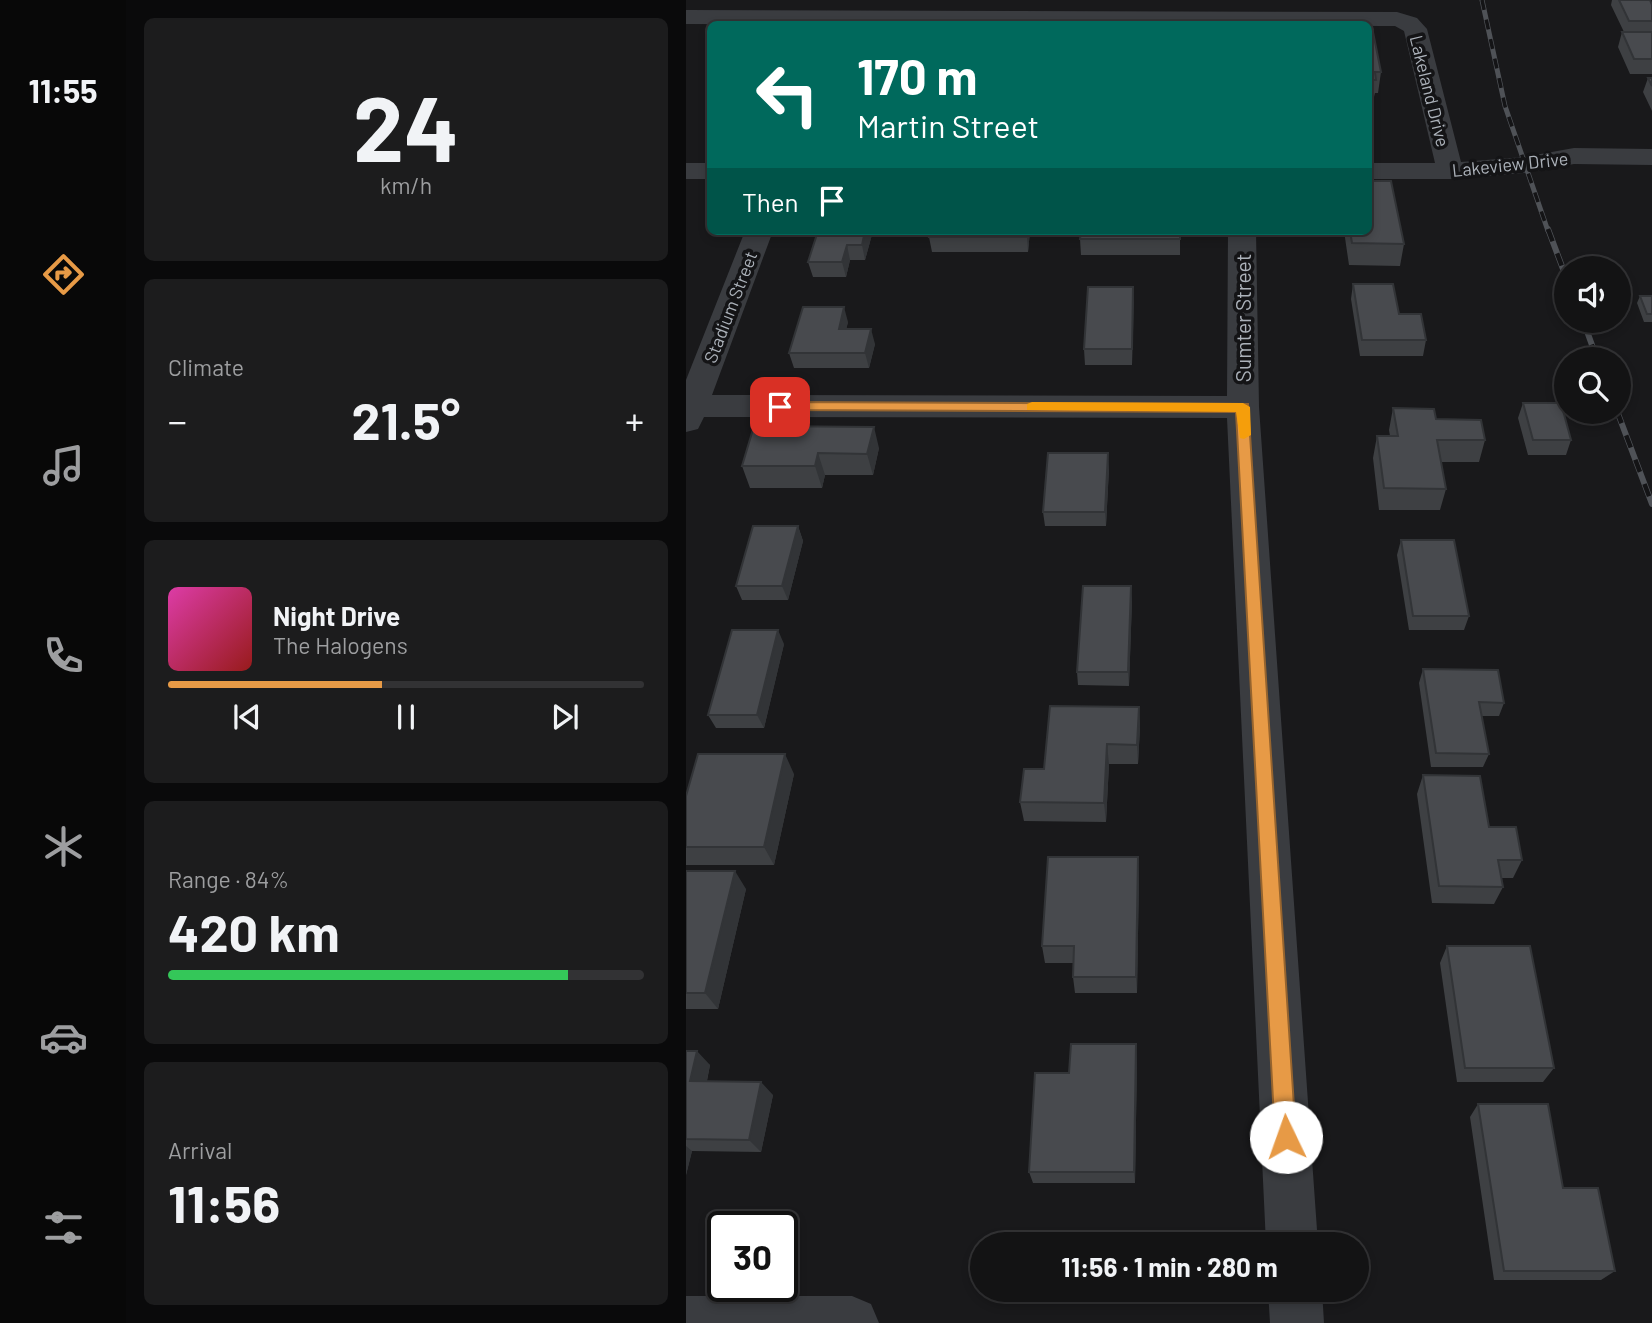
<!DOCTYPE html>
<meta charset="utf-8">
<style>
:root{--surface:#131314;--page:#1c1c1d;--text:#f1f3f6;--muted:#9d9ea0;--line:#323234;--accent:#e79a46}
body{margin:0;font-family:Barlow,sans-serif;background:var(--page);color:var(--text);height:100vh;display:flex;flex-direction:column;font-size:26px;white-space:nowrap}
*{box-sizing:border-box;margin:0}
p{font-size:23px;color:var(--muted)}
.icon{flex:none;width:38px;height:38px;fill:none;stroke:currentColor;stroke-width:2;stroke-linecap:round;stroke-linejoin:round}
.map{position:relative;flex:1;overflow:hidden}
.panel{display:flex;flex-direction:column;gap:18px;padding:18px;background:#0a0a0b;width:560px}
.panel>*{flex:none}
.top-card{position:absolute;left:21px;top:21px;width:665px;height:214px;border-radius:10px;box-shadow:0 4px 10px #0003,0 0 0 2px var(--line);background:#00695c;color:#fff;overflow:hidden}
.buttons{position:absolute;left:868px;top:256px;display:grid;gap:14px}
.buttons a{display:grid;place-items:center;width:77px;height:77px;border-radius:50%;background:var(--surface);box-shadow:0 4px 10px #0003,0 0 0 2px var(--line);font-size:35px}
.speed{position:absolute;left:21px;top:1211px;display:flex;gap:14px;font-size:35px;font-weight:700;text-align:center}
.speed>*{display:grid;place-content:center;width:91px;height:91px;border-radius:50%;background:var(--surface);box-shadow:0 4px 10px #0003,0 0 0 2px var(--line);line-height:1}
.speed .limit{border:4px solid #111;border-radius:10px;background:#fff;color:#111}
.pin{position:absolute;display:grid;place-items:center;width:60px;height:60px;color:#fff;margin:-30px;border-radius:14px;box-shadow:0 4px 10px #0006}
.me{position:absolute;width:77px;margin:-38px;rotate:357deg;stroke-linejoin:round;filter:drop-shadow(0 0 5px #0008)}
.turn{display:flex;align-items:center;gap:24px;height:147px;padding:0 35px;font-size:32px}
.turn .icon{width:91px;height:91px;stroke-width:2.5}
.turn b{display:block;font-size:49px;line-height:60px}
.then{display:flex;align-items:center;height:66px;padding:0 35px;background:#0003;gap:14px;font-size:26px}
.big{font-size:52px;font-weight:700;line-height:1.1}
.panel .card{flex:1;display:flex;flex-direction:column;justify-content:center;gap:10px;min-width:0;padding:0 24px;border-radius:10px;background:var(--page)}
.panel .dial{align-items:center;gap:0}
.dial b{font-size:91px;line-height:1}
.song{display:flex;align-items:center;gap:21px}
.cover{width:84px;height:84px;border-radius:10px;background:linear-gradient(135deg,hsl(320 70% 55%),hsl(0 70% 35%))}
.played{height:7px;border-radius:4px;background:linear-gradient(90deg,var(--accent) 45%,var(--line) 45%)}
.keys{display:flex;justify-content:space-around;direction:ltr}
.heat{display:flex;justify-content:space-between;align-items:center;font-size:38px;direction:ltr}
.charge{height:10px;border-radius:5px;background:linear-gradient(90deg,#34c759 84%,var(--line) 0)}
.trip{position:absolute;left:284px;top:1232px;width:399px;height:70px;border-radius:35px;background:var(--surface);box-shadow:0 4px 10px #0003,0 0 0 2px var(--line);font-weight:700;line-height:70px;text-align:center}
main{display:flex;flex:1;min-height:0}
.dock{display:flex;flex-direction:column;width:126px;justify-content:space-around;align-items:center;background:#080808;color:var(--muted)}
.dock .icon{width:49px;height:49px}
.dock .active{color:var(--accent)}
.dock b{font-size:32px;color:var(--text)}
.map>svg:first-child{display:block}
</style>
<main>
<nav class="dock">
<b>11:55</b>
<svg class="icon active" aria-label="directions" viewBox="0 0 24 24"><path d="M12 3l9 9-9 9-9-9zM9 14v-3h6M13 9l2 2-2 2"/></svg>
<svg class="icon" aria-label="music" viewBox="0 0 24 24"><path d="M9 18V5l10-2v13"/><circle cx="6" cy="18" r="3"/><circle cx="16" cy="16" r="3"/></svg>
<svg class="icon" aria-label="phone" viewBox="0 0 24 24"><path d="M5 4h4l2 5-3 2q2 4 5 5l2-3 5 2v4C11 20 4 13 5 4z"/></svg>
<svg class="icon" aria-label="climate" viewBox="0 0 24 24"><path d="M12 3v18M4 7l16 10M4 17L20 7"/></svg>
<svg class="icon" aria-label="car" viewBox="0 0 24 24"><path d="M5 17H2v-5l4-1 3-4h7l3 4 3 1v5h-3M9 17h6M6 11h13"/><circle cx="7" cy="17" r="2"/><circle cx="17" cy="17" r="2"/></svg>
<svg class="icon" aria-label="filters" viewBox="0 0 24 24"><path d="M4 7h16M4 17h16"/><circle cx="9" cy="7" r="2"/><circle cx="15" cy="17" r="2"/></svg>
</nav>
<section class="panel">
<div class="card dial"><b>24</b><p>km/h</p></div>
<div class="card"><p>Climate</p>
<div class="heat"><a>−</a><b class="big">21.5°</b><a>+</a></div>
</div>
<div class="card">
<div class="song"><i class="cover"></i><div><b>Night Drive</b><p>The Halogens</p></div></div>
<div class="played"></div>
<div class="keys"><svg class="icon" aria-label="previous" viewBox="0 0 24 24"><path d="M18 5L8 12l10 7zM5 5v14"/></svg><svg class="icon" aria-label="pause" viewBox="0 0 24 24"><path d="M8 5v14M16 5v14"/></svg><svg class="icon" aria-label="next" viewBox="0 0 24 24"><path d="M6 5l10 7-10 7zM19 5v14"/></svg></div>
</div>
<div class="card"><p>Range · 84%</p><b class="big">420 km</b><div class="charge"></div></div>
<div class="card"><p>Arrival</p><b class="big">11:56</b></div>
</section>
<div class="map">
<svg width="966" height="1323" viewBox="0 0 966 1323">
<rect width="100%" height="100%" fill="#19191b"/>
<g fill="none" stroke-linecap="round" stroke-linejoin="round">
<path fill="#3a3c40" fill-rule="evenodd" d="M0,10L711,12L731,18L741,29L775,162L838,157L888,148L966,149V165L888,164L838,173L764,179H682V163H749L718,31L709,26L0,24Z
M0,163H24V179H0Z
M59,231H87L26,395L541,396L542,231H570L573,407L632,1244H580L541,418L18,417L12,429L0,432V380Z
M582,1290H636L638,1323H584Z
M0,1296H166L185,1304L193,1323H0Z"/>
<g stroke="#4f5257" stroke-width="5">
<path id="rail-far1" d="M796,0L819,106L862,231"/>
</g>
<g stroke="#4f5257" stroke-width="6">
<path id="rail" d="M862,229L880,277
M897,320L911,359
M931,411L966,504"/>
</g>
<use href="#rail-far1" stroke="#141416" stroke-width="3.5" stroke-dasharray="10" stroke-linecap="butt"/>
<use href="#rail" stroke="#141416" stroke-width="4.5" stroke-dasharray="13" stroke-linecap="butt"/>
</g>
<path fill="#3e4043" d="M926,0H964L966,5V74H944L932,47L936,32H938L925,5Z
M682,32L695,72L692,93H689L687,101H682Z
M962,78H966V111L957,92Z
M187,231L179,260H164L160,277H127L122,262Z
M244,231H344L342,252H246L243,237Z
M494,231V255H395L394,239Z
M658,231H682L718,244L714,266L663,265Z
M667,284L713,314L740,340L737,356H674L665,299Z
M447,287L446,365H399L398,349Z
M954,296H966V322H958L951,303Z
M162,322L160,329L189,344L183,368H108L103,353Z
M837,403L885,440L880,455H842L832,418Z
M707,408L750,419L799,440L793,462H755L760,489L754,510H693L687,458L691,436H704L703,430Z
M68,426L193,448L187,475H139L136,488H64L56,466Z
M423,468L420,526H359L357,512Z
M112,526L117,541L102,600H56L50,586Z
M715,540L783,616L778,630H723L711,555Z
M446,600L443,686L392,685L391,672Z
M98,644L78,728H30L22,715Z
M737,669L818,703L813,716H796L803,754L797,767H745L733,683Z
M453,707L454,727L452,764H423L420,822L338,821L334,802L358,769Z
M108,774L88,865H0V796Z
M737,775L803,827L836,860L827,878H815L817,887L808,904L746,903L731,794Z
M0,871L60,889L32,1009H0Z
M453,875L451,993H389L387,977L388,963H359L356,946Z
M761,946L868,1068L857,1082H771L754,963Z
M0,1051L24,1065L21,1081L87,1095L75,1152L6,1151L0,1175Z
M451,1059L449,1183H347L343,1172L383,1073Z
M792,1104L877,1188L929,1271L915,1280H808L784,1117Z"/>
<path fill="#323437" d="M179,231H187L179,260L176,245Z
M341,231H344L342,252L341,237Z
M161,245L164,260L160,277L156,262Z
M447,287L448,302L446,365V349Z
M158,307L162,322L157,344L153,329Z
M185,329L189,344L183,368L179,353Z
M188,427L193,448L187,475L181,454Z
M132,453L139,475L136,488L129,466Z
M422,453L423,468L420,526L419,512Z
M112,526L117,541L102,600L96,586Z
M445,586L446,600L443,686L442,672Z
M92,630L98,644L78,728L71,715Z
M453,707L454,727L452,764L451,745Z
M421,744L423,764L420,822L418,803Z
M99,754L108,774L88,865L78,847Z
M452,857L453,875L451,993L450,977Z
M49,871L60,889L32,1009L19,993Z
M450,1044L451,1059L449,1183L448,1172Z
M11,1051L24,1065L18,1094L4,1081Z
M75,1082L87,1095L75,1152L63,1140Z
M0,1146L6,1151L0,1175Z"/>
<path fill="#484a4e" stroke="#323437" stroke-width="2" d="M933,0H964L966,5V21H943Z
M682,32H687L695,72H689L690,80H682Z
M936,32H966V59H948Z
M962,78H966V86Z
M682,181H705L718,244L666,243L664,231H682Z
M132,231H179L176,245H161L156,262H122Z
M244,231H341V237H243Z
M395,231H494V239H394Z
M667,284H707L713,314H735L740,340H676Z
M402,287H447L446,349H398Z
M954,296H966V314H961Z
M117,307H158L153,329H185L179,353H103Z
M837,403H875L885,440H847Z
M707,408L748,409L750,419L795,420L799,440H751L760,489L698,488L691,436H712Z
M68,426L188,427L181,454L132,453L129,466H56Z
M362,453H422L419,512H357Z
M67,526H112L96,586H50Z
M715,540H768L783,616H727Z
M397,586H445L442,672H391Z
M46,630H92L71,715H22Z
M737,669L812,670L818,703L793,702L803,754L750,753Z
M364,706L453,707L451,745L421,744L418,803L334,802L338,769H358Z
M12,754H99L78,847H0V796Z
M737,775L794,776L803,827H830L836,860H812L817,887L753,886Z
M362,857H452L450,977H387L388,946H356Z
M0,871H49L19,993H0Z
M761,946H844L868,1068H779Z
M385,1044H450L448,1172H343L349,1073H383Z
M0,1051H11L4,1081L75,1082L63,1140L0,1139Z
M792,1104H862L877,1188H912L929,1271H818Z"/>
<path fill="#e79a46" stroke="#96642e" stroke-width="2" d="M94,402L562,404L610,1137L607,1144L600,1147L592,1144L589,1137L550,412L90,410L88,407Z"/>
<path fill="#f59e0b" d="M346,402L557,403L564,407L565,435L558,439L554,438L550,412L341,410V404Z"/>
<g text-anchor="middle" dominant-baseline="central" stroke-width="7" stroke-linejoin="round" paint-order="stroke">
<g font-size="18" fill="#acb2ba" stroke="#141416">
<text transform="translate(744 91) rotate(76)">Lakeland Drive</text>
<text transform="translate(824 164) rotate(-6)">Lakeview Drive</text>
<text transform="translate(44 307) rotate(-69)">Stadium Street</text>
</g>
<g font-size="21" fill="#acb2ba" stroke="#141416">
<text transform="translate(556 318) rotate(-90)">Sumter Street</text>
</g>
</g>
</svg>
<div class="buttons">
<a><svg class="icon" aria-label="sound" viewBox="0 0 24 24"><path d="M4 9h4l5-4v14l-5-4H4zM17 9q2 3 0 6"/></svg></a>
<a><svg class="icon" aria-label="search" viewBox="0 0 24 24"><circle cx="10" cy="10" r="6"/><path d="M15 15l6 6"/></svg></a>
</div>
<div class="speed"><div class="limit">30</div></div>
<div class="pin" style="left:94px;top:407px;background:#d93025"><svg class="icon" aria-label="arrive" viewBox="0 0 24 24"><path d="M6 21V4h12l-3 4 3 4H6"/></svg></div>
<svg class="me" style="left:600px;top:1137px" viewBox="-20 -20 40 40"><circle r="19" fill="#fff"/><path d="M0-13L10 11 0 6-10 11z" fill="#e79a46"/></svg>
<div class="trip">11:56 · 1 min · 280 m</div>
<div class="top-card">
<div class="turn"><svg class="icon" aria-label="left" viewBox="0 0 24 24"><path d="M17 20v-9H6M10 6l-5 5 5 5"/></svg><div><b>170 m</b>Martin Street</div></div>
<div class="then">Then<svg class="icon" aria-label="arrive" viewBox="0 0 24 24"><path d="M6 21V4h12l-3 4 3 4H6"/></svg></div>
</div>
</div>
</main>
